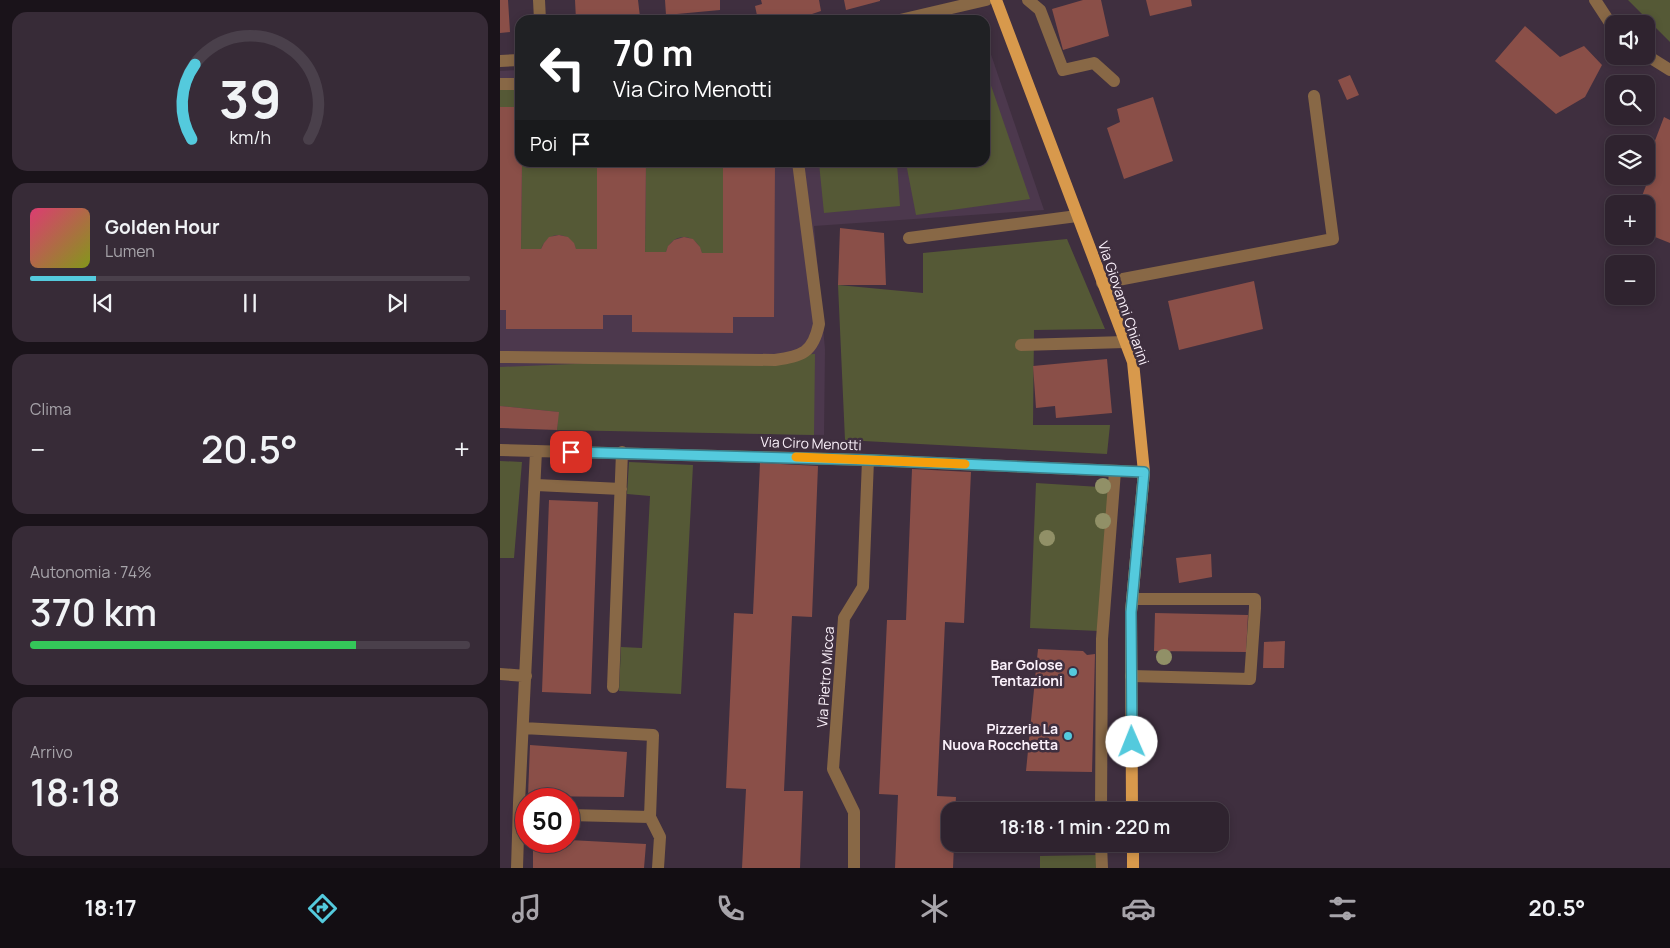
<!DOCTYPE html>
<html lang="it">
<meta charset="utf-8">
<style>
:root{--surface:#2f232f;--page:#372b37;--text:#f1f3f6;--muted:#a7a4aa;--line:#4a404b;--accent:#54cadd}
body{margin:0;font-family:Manrope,sans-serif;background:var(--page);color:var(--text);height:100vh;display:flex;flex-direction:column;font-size:19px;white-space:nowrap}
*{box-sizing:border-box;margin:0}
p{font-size:16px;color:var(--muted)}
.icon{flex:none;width:28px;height:28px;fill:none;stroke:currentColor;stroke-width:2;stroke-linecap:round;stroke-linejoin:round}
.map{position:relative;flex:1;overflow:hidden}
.sheet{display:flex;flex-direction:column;gap:12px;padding:12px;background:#1a131a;width:500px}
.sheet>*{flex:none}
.banner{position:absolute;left:15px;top:15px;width:475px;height:152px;border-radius:15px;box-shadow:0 2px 8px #0003,0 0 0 1px var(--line);background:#202124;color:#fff;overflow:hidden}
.controls{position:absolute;left:1105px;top:15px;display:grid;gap:10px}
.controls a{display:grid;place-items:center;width:50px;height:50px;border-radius:10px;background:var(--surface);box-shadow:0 2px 8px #0003,0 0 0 1px var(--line);font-size:25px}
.speed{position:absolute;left:15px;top:788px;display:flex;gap:10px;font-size:25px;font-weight:700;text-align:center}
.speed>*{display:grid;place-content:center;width:65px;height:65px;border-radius:50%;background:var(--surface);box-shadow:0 2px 8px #0003,0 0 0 1px var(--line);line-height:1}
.speed .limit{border:8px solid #d22;background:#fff;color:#111}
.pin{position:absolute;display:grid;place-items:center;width:42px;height:42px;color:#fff;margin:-21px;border-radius:10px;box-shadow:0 2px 8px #0006}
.me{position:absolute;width:55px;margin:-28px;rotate:359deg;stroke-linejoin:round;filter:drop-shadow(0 0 4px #0008)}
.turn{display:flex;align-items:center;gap:18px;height:105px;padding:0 15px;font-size:22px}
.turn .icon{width:65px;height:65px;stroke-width:2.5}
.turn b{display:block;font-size:35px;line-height:42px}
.then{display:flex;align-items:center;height:48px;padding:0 15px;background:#0003;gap:10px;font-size:19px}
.big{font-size:38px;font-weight:600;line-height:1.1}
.sheet .widget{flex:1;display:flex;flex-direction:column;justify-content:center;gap:8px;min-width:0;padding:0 18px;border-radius:15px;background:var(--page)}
.sheet .dial{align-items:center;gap:0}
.dial svg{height:130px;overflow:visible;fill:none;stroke:var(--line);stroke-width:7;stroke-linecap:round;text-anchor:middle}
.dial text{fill:var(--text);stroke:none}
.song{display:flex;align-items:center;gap:15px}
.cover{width:60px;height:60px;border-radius:8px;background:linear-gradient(135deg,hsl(340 70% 55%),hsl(70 70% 35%))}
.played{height:5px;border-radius:2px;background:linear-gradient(90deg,var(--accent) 15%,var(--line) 15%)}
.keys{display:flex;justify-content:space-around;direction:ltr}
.heat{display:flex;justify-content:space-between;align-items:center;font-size:28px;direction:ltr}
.charge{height:8px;border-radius:4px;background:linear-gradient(90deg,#34c759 74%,var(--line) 0)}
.trip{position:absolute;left:441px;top:802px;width:288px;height:50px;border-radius:15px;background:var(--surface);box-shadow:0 2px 8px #0003,0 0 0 1px var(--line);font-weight:600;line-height:50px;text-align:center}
.tabs{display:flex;height:80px;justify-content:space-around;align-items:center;background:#130e13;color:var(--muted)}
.tabs .icon{width:35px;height:35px}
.tabs .active{color:var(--accent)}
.tabs b{font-size:22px;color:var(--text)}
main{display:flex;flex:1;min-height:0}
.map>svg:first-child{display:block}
</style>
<main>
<section class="sheet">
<div class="widget dial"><svg viewBox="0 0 100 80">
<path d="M14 69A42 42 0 1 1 86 69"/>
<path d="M14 69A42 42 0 0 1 16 23" stroke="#54cadd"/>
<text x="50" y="56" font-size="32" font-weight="700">39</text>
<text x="50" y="72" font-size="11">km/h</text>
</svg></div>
<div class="widget">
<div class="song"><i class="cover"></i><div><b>Golden Hour</b><p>Lumen</p></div></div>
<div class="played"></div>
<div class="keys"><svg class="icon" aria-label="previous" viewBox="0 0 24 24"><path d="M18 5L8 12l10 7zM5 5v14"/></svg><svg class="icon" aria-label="pause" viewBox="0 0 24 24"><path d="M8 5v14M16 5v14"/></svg><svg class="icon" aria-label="next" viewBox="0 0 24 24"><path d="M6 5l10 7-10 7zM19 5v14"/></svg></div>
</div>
<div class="widget"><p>Clima</p>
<div class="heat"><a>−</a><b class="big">20.5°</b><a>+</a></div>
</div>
<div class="widget"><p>Autonomia · 74%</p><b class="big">370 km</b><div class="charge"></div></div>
<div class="widget"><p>Arrivo</p><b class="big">18:18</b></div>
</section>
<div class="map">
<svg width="1170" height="868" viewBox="0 0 1170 868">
<rect width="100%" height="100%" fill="#3f2f3f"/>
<path fill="#4c384d" d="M485,37L544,210L314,226L325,349L324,435L0,428V71L20,70V162H485Z"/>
<path fill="#555936" d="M1128,0H1170V42Z
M485,68L530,199L416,215L406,163L485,162Z
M0,89H20V107H0Z
M22,163H97V249H76C69,231 49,230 41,249H21Z
M146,163H223V253H202C196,232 172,232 166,252H145Z
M319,163H397L400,206L324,213Z
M567,239L605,329L534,330L533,425H610L607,454L345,440L338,285L423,293V253Z
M315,354L314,435L57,430L58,412L0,406V367Z
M0,461L22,462L14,558H0Z
M129,462L193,465L181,694L119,691L121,647L142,648L150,496L127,494Z
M536,483L600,487L608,493L599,631L530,628Z
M597,855V868H540V856Z"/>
<path fill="#8a4f48" d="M0,0H8L10,32L0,33Z
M75,0H138L140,17L105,20H76Z
M165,0H220V10L166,15Z
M261,0H319L321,11L294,20H258L255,6L262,4Z
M344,0H380V1L346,10Z
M583,0H601L609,36L563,50L552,9Z
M646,0H691L692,6L650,16Z
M1025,26L1060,57L1084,46L1102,65L1085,97L1056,114L995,61Z
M850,75L859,95L847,100L838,80Z
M653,97L673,161L624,179L607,128L620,122L617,109Z
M0,107H20V162H22L21,249H41L44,243L49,237L59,235L68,237L74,243L76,249H97V162H146L145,252H166L168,246L174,240L184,237L193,239L200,247L202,253H223V162H275L274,317H233V333L132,332V315H103V329H6V310H0Z
M1164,117L1170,120V243L1150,235L1154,224L1146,221V204H1139L1155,162L1148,159Z
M340,228L384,233L386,285H338Z
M754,281L763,329L679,350L668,301Z
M607,359L612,413L556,418L555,406L536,408L533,366Z
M0,406L59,412L57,430L0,428Z
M260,463L318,466L312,617L292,616L284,791H303L300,868H242L246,789L226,788L234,613L253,614Z
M412,469L471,472L464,623L445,622L437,796L456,797L455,811H450V844H454L453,868H395L398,795L379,794L387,620H406Z
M49,500L98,502L91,694L42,692Z
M711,554L712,577L679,583L676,558Z
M655,613L748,615L746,652L654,651Z
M785,641L784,668H763L764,642Z
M538,649L583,651L587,655L595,654L592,772L526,771Z
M30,745L127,752L124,797L28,796Z
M69,840L146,844L144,868H33V841Z"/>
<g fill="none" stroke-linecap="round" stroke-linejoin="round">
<path stroke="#886846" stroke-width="12" d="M39,0L40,20
M528,0L540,10L563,70L594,63L614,81
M1095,0L1114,29
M400,20L486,0
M1146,55L1170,70
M0,61L20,60
M0,84H20
M409,238L577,216
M602,283L833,239L814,96
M521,345L625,342
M0,357L275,360C302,356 313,353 319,324L298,162
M0,450L368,460L644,472
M36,485L121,489
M0,674L26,676
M631,676L750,679L755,608V599H632
M113,687L122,452
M23,728L153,735L150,817L160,837L158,868
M601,811L602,639L615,471
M69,815L150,817
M601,844L602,868
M17,868L19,803L36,451
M354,868V812L333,769L344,618L363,587L368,460"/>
<path stroke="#d8994c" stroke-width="12" d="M496,0L633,362L644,472L631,612L632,811
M633,844V868"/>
</g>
<g fill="#919067">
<circle cx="603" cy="486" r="8"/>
<circle cx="603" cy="521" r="8"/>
<circle cx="547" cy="538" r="8"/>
<circle cx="664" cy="657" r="8"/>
</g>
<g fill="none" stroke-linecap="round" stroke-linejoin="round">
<g stroke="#378390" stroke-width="12">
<path id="route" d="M71,452L368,460L644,472L631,612L632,742"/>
</g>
<use href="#route" stroke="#54cadd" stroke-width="9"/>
<path stroke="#f59e0b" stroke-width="9" d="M296,457L465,464"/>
</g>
<g fill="#54cadd" stroke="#3f2f3f" stroke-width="2">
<circle cx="573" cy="672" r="5"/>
<circle cx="568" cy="736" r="5"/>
</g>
<g text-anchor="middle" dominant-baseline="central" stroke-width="5" stroke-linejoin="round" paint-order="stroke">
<g font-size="14" fill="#faf0fa" stroke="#3f2f3f">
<text transform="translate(624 303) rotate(71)">Via Giovanni Chiarini</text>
<text transform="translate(311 443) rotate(2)">Via Ciro Menotti</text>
<text transform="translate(325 677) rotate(-86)">Via Pietro Micca</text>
</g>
<g font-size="14" font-weight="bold" fill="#faf0fa" stroke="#3f2f3f" text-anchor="end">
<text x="563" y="664">Bar Golose<tspan x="563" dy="16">Tentazioni</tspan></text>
<text x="558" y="728">Pizzeria La<tspan x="558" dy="16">Nuova Rocchetta</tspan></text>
</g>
</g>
</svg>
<div class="controls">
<a><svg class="icon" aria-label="sound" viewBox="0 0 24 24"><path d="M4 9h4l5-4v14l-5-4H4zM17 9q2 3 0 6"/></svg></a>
<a><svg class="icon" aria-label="search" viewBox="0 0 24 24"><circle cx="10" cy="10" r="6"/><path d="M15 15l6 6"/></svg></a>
<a><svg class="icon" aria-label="layers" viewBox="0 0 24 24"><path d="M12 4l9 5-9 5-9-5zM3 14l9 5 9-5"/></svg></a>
<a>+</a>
<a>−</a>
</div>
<div class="speed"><div class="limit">50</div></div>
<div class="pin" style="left:71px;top:452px;background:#d93025"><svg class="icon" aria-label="arrive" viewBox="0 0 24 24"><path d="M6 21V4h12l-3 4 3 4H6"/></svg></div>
<svg class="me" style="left:632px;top:742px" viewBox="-20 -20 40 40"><circle r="19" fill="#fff"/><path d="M0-13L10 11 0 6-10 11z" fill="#54cadd"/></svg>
<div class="trip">18:18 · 1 min · 220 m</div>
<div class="banner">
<div class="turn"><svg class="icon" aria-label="left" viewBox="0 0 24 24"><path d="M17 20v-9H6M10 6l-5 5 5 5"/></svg><div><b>70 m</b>Via Ciro Menotti</div></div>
<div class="then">Poi<svg class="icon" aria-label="arrive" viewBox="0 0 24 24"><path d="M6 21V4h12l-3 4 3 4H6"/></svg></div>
</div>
</div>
</main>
<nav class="tabs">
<b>18:17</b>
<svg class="icon active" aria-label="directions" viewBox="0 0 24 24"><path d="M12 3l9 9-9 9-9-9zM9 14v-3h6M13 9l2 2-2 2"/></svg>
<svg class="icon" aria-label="music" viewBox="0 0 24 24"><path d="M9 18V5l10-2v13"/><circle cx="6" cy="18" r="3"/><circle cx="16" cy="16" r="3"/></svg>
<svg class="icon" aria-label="phone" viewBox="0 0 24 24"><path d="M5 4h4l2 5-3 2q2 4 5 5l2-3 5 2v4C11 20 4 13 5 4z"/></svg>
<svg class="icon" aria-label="climate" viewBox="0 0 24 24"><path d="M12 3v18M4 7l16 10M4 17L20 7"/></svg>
<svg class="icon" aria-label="car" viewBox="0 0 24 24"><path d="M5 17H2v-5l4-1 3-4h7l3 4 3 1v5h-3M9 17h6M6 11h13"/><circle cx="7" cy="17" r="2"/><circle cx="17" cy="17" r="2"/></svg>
<svg class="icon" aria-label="filters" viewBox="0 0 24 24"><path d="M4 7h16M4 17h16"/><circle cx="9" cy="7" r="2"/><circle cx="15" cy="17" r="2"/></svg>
<b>20.5°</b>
</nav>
